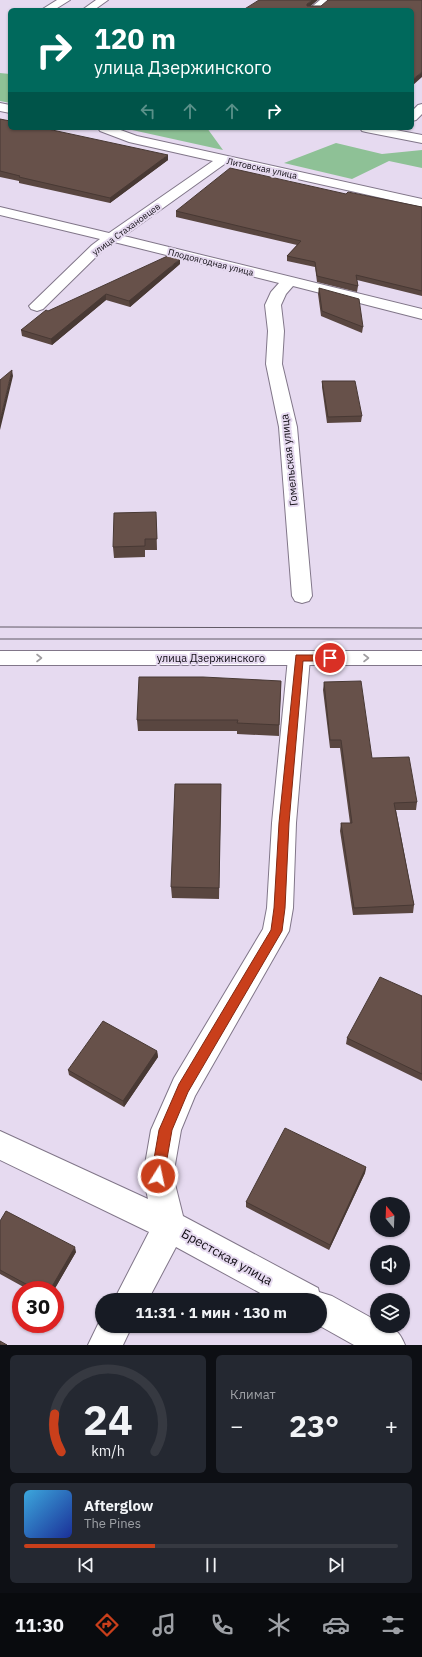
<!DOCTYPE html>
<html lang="ru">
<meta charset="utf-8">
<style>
:root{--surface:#171b24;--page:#242831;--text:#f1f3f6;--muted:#9ea1a6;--line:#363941;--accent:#c93f1b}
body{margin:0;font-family:"IBM Plex Sans",sans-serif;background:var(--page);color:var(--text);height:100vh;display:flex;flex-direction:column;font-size:15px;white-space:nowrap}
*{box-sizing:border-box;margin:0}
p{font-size:13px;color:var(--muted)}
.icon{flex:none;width:22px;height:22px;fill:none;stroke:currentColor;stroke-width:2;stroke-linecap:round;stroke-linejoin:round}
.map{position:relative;height:1345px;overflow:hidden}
.sheet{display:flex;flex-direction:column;gap:10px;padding:10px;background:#0d0f14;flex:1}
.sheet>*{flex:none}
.banner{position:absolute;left:8px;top:8px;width:406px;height:122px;border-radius:6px;box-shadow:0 1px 3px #0004;background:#00695c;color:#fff;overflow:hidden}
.needle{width:26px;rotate:341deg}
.fabs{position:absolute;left:370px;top:1197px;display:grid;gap:8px}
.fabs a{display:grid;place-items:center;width:40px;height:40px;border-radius:50%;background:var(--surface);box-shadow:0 1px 3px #0004;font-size:20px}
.speed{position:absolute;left:12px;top:1281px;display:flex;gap:8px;font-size:20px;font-weight:700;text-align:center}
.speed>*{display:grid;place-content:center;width:52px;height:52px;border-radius:50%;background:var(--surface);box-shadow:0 1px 3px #0004;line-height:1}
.speed .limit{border:6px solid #d22;background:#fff;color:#111}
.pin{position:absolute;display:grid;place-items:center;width:34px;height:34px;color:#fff;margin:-17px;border:2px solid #fff;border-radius:50%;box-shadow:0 1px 4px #0007}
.me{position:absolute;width:44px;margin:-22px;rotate:10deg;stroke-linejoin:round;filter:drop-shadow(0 0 3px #0008)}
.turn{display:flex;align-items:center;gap:14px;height:84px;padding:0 20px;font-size:18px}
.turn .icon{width:52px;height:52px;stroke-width:2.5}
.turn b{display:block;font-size:28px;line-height:34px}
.lanes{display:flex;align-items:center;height:38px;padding:0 20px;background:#0003;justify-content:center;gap:20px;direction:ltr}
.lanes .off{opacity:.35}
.big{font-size:30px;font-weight:700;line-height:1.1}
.sheet .tile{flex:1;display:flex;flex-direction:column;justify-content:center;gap:6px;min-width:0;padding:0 14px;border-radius:6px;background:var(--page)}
.sheet .dial{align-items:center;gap:0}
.dial svg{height:104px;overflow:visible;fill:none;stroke:var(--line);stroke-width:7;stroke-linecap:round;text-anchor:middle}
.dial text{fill:var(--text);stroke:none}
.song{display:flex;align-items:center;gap:12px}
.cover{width:48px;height:48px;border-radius:6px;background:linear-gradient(135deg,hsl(200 70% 55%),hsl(230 70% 35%))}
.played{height:4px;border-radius:2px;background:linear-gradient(90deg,var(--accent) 35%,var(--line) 35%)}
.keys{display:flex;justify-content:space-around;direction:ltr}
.heat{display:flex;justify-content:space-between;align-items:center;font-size:22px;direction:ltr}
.sheet .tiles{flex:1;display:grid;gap:10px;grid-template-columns:1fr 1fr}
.tile:last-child{grid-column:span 2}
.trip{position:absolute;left:95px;top:1293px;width:232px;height:40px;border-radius:20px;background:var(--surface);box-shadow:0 1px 3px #0004;font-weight:700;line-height:40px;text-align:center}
.tab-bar{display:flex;height:64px;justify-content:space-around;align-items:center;background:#090b0e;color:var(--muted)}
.tab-bar .icon{width:28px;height:28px}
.tab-bar .selected{color:var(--accent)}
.tab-bar b{font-size:18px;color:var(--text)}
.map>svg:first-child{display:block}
</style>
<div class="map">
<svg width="422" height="1345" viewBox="0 0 422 1345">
<rect width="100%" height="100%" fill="#e6daf0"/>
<path fill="#8ec196" d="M0,73L10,74V103L0,101Z
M123,128H207L223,150Z
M336,143L382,154L422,150V168L389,161L352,179L284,163Z"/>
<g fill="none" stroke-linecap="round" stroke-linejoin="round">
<g stroke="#817689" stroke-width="2">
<path id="minor" d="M57,0H70L54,10H41Z
M96,0H108L94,10H82Z
M320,0H332L320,10H308Z
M0,103L10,105V113L0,111Z
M422,104V114L416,120L412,121V111L418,105Z
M98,128H115L137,136L422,199V207L226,163L124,236L422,309V319L293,286L286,294L281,305L284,331L282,364L297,427L312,596L309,601L302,603L295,601L292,596L279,427L266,364L268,331L265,305L271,292L279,283L114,242L102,251L43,309L37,311L31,309L29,306L92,245L100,239L0,215V207L109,233L213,161L129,142L100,131Z
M360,128H385L422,135V143L366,132L362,131Z
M299,651L307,653L310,658L296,823L293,908L289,931L195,1096L181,1130L173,1176L183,1216L318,1288L319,1292L332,1296L377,1321V1326C393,1326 399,1330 405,1345H354L320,1326V1300H273L176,1247L148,1300H114L149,1232L0,1160V1131L148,1199L143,1176L151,1130L174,1078L263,929L267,908L272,823L288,658L291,653Z
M102,1316V1326H132L123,1345H88Z"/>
</g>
<g stroke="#817689" stroke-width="2">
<path id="major" d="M0,651H422V665H0Z"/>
</g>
<use href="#minor" fill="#fff" fill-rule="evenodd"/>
<use href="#major" fill="#fff" fill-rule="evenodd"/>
<path stroke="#615a66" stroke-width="1" d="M0,627L422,628
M0,639H422"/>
</g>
<path fill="#594640" d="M0,119L168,160L110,203L19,183V181L0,177Z
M346,194L422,207V296L357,280L358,286L357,292L317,282L315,267L287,261V256L297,245L176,217V211Z
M180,264L130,307L106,300L52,345L22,336L21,330L48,311Z
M319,288L363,327L362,333L321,316L318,294Z
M322,381L362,416L361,422L327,423L322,387Z
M156,512L157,550H145V557L114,558L113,547Z
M281,681L279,736L237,734V731H138L137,720Z
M324,682L372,758L417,802L416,810H396L414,905L413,913L353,915L340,831L341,823H350L340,748H330L323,690Z
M221,784L219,899L172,898L171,887Z
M422,996V1081L346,1044L347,1038Z
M157,1051L158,1057L124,1107L69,1075L68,1070Z
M366,1167L365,1173L329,1250L246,1207V1202Z
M0,1221L76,1252L54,1290H29L0,1274Z"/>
<path fill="#483934" d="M312,0H318L307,9V4Z
M422,72V77L412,86V80Z
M168,155V160L110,203V198Z
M180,259V264L130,307L129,301Z
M106,294V300L52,345L51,339Z
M12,370L13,376L0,430V421Z
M157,1051L158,1057L124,1107L123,1101Z
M366,1167L365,1173L329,1250L330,1245Z
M75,1247L76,1252L54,1290H50Z"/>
<path fill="#67514a" stroke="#483934" d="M259,0H312L307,4V6H321L328,0H422V72L412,80V10H243Z
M0,119L10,121V128H43L168,155L110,198L19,177L20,176L0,171Z
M230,168L346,194L348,192L422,207V291L356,275L358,286L317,276L315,262L287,256L301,241L176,211Z
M174,253L176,254L180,259L129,301L106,294L51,339L21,330L46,310L48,311Z
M319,288L359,299L363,327L322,311Z
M12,370L0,421V380Z
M322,381H355L362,416L328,417Z
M156,512L157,539H145V546L113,547L114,513Z
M139,677H203L281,681L279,725L237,723L238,720H137Z
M361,681L372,758L409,757L417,802L394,803L414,905L354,908L341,823H352L341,740H330L324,682Z
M175,784H221L219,888L171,887Z
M380,977L422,996V1074L347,1038Z
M103,1021L157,1051L123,1101L68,1070Z
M285,1128L366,1167L330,1245L246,1202Z
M6,1211L75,1247L50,1290H37L0,1270V1221Z
M0,1341L7,1345H0Z"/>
<defs><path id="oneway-chevron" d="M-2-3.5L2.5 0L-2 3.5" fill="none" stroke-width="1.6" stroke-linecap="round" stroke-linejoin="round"/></defs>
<g stroke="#a09ea1">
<use href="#oneway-chevron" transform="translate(39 658)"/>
<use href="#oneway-chevron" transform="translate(366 658)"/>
</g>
<path fill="#c93f1b" stroke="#832912" d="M296,655H330L334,658L330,661H303L289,823L285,908L282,931L188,1092L172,1130L164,1176L162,1181L158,1182L153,1181L151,1176L159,1130L179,1084L271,930L274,908L279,823Z"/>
<g text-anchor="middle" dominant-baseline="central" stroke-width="4" stroke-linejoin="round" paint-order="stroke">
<g font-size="9" fill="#110d14" stroke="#e6daf0">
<text transform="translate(262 168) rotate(12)">Литовская улица</text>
<text transform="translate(126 229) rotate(-36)">улица Стахановцев</text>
<text transform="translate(211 262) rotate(14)">Плодоягодная улица</text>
</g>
<g font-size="11" fill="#110d14" stroke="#e6daf0">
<text transform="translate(289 460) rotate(-96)">Гомельская улица</text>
<text x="211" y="658">улица Дзержинского</text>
</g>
<g font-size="13" fill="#110d14" stroke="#e6daf0">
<text transform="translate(227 1257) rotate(29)">Брестская улица</text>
</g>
</g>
</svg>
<div class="fabs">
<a><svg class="needle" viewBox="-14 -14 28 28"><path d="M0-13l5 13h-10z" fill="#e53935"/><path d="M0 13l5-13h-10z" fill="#9ea1a6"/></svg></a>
<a><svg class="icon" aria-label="sound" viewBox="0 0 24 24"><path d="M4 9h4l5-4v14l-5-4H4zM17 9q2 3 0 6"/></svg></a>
<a><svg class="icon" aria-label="layers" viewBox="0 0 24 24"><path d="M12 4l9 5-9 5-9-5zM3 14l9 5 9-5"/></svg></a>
</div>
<div class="speed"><div class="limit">30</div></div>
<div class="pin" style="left:330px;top:658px;background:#d93025"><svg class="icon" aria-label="arrive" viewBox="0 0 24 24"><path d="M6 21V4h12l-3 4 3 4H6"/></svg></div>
<svg class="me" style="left:158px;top:1176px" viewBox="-20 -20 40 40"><circle r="17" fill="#c93f1b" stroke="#fff" stroke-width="3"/><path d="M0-11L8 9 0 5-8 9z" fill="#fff"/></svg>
<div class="trip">11:31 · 1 мин · 130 m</div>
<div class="banner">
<div class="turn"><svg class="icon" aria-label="right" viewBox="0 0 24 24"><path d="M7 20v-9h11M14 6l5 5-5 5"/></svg><div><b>120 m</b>улица Дзержинского</div></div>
<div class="lanes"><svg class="icon off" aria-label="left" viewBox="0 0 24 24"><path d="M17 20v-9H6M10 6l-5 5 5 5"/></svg><svg class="icon off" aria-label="ahead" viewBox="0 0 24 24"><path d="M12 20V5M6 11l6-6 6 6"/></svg><svg class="icon off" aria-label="ahead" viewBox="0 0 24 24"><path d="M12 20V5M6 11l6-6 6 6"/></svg><svg class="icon" aria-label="right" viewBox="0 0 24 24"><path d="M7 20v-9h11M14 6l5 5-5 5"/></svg></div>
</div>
</div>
<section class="sheet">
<div class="tiles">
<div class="tile dial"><svg viewBox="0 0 100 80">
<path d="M14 69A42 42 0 1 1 86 69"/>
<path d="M14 69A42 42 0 0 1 9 40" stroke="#c93f1b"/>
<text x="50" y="56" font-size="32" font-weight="700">24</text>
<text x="50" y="72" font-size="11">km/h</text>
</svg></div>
<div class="tile"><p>Климат</p>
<div class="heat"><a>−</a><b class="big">23°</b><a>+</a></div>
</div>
<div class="tile">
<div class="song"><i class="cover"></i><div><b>Afterglow</b><p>The Pines</p></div></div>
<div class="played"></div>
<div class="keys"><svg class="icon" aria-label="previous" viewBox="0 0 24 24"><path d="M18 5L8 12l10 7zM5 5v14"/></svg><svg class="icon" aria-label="pause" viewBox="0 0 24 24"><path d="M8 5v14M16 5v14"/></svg><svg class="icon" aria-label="next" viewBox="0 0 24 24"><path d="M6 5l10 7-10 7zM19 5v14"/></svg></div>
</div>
</div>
</section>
<nav class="tab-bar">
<b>11:30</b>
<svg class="icon selected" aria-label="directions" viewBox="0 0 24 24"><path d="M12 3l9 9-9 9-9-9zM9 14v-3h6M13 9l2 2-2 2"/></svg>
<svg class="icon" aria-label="music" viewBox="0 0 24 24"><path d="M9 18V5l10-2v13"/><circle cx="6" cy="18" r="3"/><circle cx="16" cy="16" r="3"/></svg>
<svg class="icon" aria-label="phone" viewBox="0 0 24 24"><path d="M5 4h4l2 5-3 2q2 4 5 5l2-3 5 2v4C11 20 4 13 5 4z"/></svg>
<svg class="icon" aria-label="climate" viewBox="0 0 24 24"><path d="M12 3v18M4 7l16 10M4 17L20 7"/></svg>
<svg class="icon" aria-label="car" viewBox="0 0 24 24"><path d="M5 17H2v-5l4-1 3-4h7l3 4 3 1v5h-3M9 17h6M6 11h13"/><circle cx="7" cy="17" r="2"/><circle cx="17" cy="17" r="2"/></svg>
<svg class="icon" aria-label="filters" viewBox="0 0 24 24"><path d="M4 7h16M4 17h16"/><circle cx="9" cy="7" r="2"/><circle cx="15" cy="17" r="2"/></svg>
</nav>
